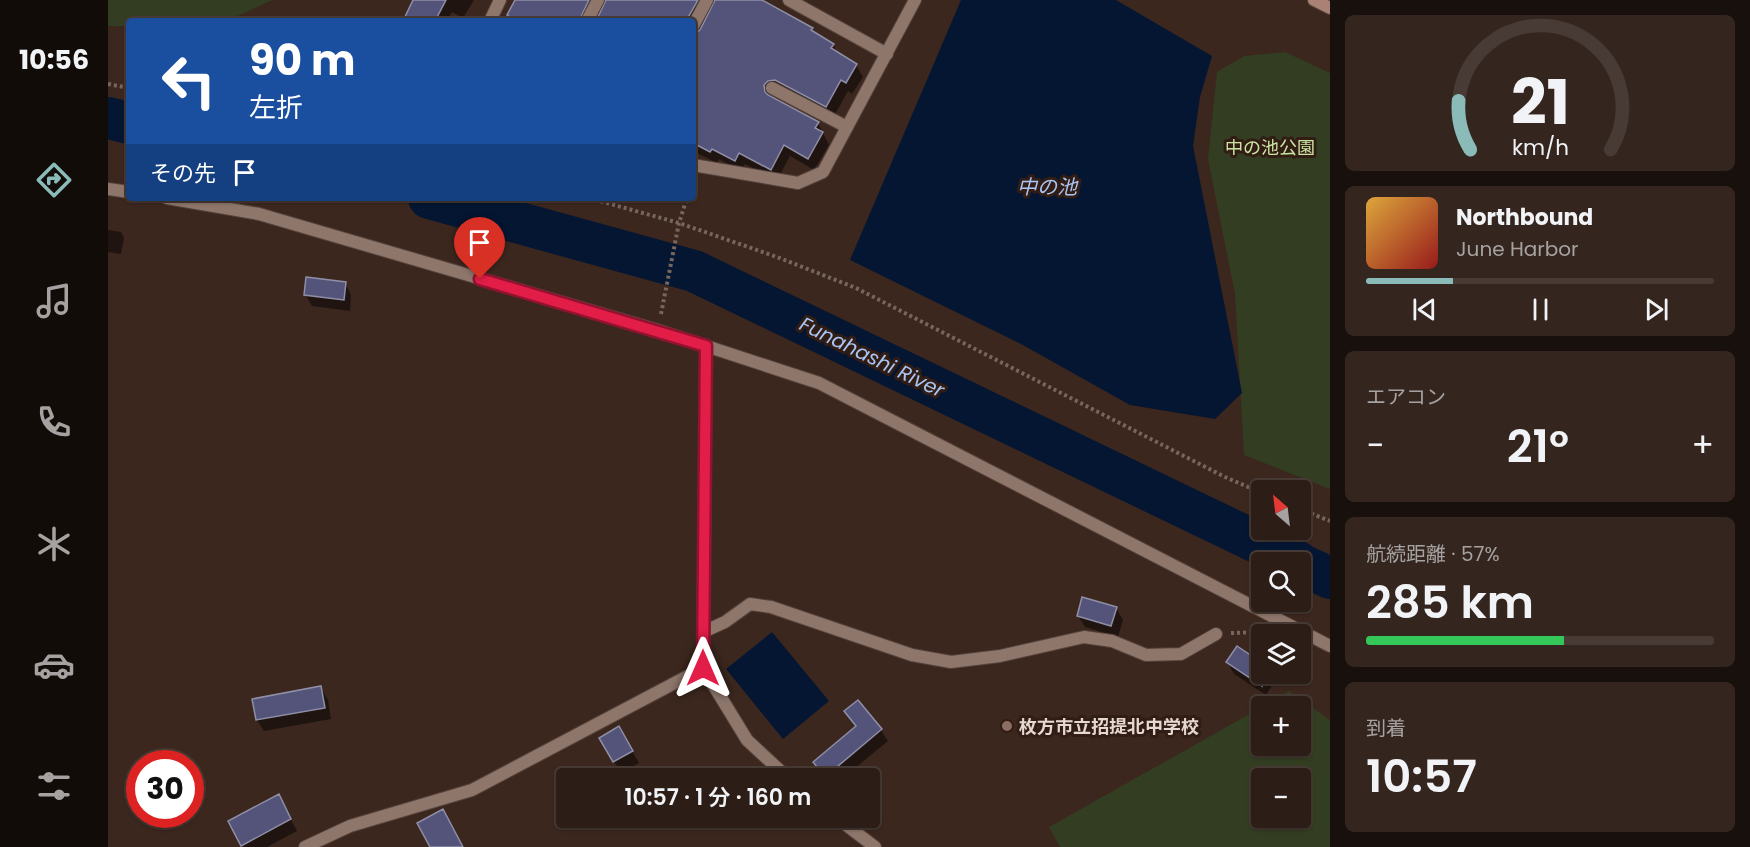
<!DOCTYPE html>
<html lang="ja">
<meta charset="utf-8">
<style>
:root{--surface:#2c1d16;--page:#34261f;--text:#f1f3f6;--muted:#a6a2a1;--line:#483b35;--accent:#8bbbb9}
body{margin:0;font-family:Poppins,"Noto Sans JP",sans-serif;background:var(--page);color:var(--text);height:100vh;display:flex;flex-direction:column;font-size:22px;white-space:nowrap}
*{box-sizing:border-box;margin:0}
p{font-size:20px;color:var(--muted)}
.icon{flex:none;width:33px;height:33px;fill:none;stroke:currentColor;stroke-width:2;stroke-linecap:round;stroke-linejoin:round}
.map{position:relative;flex:1;overflow:hidden}
.drawer{display:flex;flex-direction:column;gap:15px;padding:15px;background:#18100c;width:420px}
.drawer>*{flex:none}
.hud{position:absolute;left:18px;top:18px;width:570px;height:183px;border-radius:6px;box-shadow:0 2px 4px #0004,0 0 0 2px var(--line);background:#1a4fa0;color:#fff;overflow:hidden}
.needle{width:39px;rotate:332deg}
.tools{position:absolute;left:1143px;top:480px;display:grid;gap:12px}
.tools a{display:grid;place-items:center;width:60px;height:60px;border-radius:6px;background:var(--surface);box-shadow:0 2px 4px #0004,0 0 0 2px var(--line);font-size:30px}
.speed{position:absolute;left:18px;top:750px;display:flex;gap:12px;font-size:30px;font-weight:700;text-align:center}
.speed>*{display:grid;place-content:center;width:78px;height:78px;border-radius:50%;background:var(--surface);box-shadow:0 2px 4px #0004,0 0 0 2px var(--line);line-height:1}
.speed .limit{border:9px solid #d22;background:#fff;color:#111}
.pin{position:absolute;display:grid;place-items:center;width:51px;height:51px;color:#fff;margin:-62px -26px;border-radius:50% 50% 50% 0;rotate:-45deg;box-shadow:0 0 6px #0007}
.pin .icon{rotate:45deg}
.me{position:absolute;width:66px;margin:-33px;rotate:0deg;stroke-linejoin:round;filter:drop-shadow(0 0 4px #0008)}
.turn{display:flex;align-items:center;gap:21px;height:126px;padding:0 24px;font-size:27px}
.turn .icon{width:78px;height:78px;stroke-width:2.5}
.turn b{display:block;font-size:42px;line-height:51px}
.then{display:flex;align-items:center;height:57px;padding:0 24px;background:#0003;gap:12px;font-size:22px}
.big{font-size:45px;font-weight:600;line-height:1.1}
.drawer .widget{flex:1;display:flex;flex-direction:column;justify-content:center;gap:9px;min-width:0;padding:0 21px;border-radius:9px;background:var(--page)}
.drawer .dial{align-items:center;gap:0}
.dial svg{height:156px;overflow:visible;fill:none;stroke:var(--line);stroke-width:7;stroke-linecap:round;text-anchor:middle}
.dial text{fill:var(--text);stroke:none}
.song{display:flex;align-items:center;gap:18px}
.cover{width:72px;height:72px;border-radius:9px;background:linear-gradient(135deg,hsl(40 70% 55%),hsl(0 70% 35%))}
.played{height:6px;border-radius:3px;background:linear-gradient(90deg,var(--accent) 25%,var(--line) 25%)}
.keys{display:flex;justify-content:space-around;direction:ltr}
.heat{display:flex;justify-content:space-between;align-items:center;font-size:33px;direction:ltr}
.charge{height:9px;border-radius:4px;background:linear-gradient(90deg,#34c759 57%,var(--line) 0)}
.trip{position:absolute;left:448px;top:768px;width:324px;height:60px;border-radius:6px;background:var(--surface);box-shadow:0 2px 4px #0004,0 0 0 2px var(--line);font-weight:600;line-height:60px;text-align:center}
main{display:flex;flex:1;min-height:0}
.menu{display:flex;flex-direction:column;width:108px;justify-content:space-around;align-items:center;background:#120c09;color:var(--muted)}
.menu .icon{width:42px;height:42px}
.menu .current{color:var(--accent)}
.menu b{font-size:27px;color:var(--text)}
.map>svg:first-child{display:block}
</style>
<main>
<nav class="menu">
<b>10:56</b>
<svg class="icon current" aria-label="directions" viewBox="0 0 24 24"><path d="M12 3l9 9-9 9-9-9zM9 14v-3h6M13 9l2 2-2 2"/></svg>
<svg class="icon" aria-label="music" viewBox="0 0 24 24"><path d="M9 18V5l10-2v13"/><circle cx="6" cy="18" r="3"/><circle cx="16" cy="16" r="3"/></svg>
<svg class="icon" aria-label="phone" viewBox="0 0 24 24"><path d="M5 4h4l2 5-3 2q2 4 5 5l2-3 5 2v4C11 20 4 13 5 4z"/></svg>
<svg class="icon" aria-label="climate" viewBox="0 0 24 24"><path d="M12 3v18M4 7l16 10M4 17L20 7"/></svg>
<svg class="icon" aria-label="car" viewBox="0 0 24 24"><path d="M5 17H2v-5l4-1 3-4h7l3 4 3 1v5h-3M9 17h6M6 11h13"/><circle cx="7" cy="17" r="2"/><circle cx="17" cy="17" r="2"/></svg>
<svg class="icon" aria-label="filters" viewBox="0 0 24 24"><path d="M4 7h16M4 17h16"/><circle cx="9" cy="7" r="2"/><circle cx="15" cy="17" r="2"/></svg>
</nav>
<div class="map">
<svg width="1222" height="847" viewBox="0 0 1222 847">
<rect width="100%" height="100%" fill="#3b271e"/>
<path fill="#333d21" fill-rule="evenodd" d="M0,0H164L119,21H21V26H0Z
M1177,52L1222,73V489L1136,455L1127,294L1100,159L1109,72L1136,56Z
M1181,691L1222,720V847H952L941,827L1154,707V746H1192V706H1154ZM1154,778H1192V818H1154Z"/>
<path fill="#051633" d="M853,0H1008L1104,56L1092,97L1085,146L1134,393L1107,419L1022,405L913,344L742,260Z
M664,632L721,701L675,739L618,669Z"/>
<path fill="#0007" d="M307,0H366L355,18L344,12L339,21H296Z
M407,0H652L703,29L706,33L725,45L730,54L748,65L755,77L744,94L740,91L725,118L667,92L663,96L662,98L710,123L721,145L706,170L682,156L669,180L637,164L633,171L611,159L609,163L585,151V36L593,31L609,3L602,4L585,32V21H490L499,4H493L483,21H396Z
M0,230L13,232L16,238L13,254L0,252Z
M237,283L243,295L242,311L204,306L197,294Z
M1008,608L1015,620L1010,637L977,627L970,616Z
M1120,663L1154,674H1163L1167,681L1158,695L1126,674Z
M213,688L220,700L223,719L156,731L149,720Z
M738,712L773,730L780,741L735,778H717L707,763L748,728Z
M511,728L531,763L513,773L493,739Z
M177,808L189,831L159,847H136L122,821Z"/>
<g fill="none" stroke-linecap="round" stroke-linejoin="round">
<path stroke="#051633" stroke-width="42" d="M0,118L21,123
M321,198L586,271L1190,562
M1192,564L1222,578"/>
</g>
<path fill="#545379" stroke="#8f8fa7" stroke-width="1.5" d="M305,0H338L327,21H295Z
M407,0H481L471,21H409L399,15Z
M498,0H590L578,21H488Z
M607,0H654L705,28L703,30L726,44L723,48L749,64L738,83L733,80L718,107L667,80L660,81L656,85L657,92L660,95L711,122L707,128L715,132L700,159L676,145L663,170L631,153L627,161L604,149L602,152L585,143V34L592,30Z
M198,277L238,282L236,300L196,295Z
M974,597L1009,607L1003,626L969,616Z
M1129,646L1154,663V686L1118,662Z
M213,686L217,708L148,720L144,699Z
M750,700L774,729L717,777L705,762L748,726L736,711Z
M511,726L525,751L505,762L491,738Z
M171,794L183,819L133,846L120,821Z
M335,809L355,847H322L309,823Z"/>
<g fill="none" stroke-linecap="round" stroke-linejoin="round">
<g stroke="#55433c" stroke-width="14">
<path id="lane" d="M479,21L490,0
M585,26L599,0
M664,88L739,127"/>
</g>
<g stroke="#55433c" stroke-width="14">
<path id="street" d="M681,0L779,54
M382,21L392,0
M585,165L690,183L715,172L807,0
M0,189L21,192
M59,198L151,214L549,330L711,383L1222,646
M598,346L595,668L639,740L680,778
M595,632L617,622L642,604L663,607L804,655L843,662L892,656L976,637L1004,641L1038,655L1073,654L1108,634
M729,818L767,847
M197,847L242,826L364,790L595,668"/>
</g>
<g stroke="#55433c" stroke-width="14">
<path id="secondary" d="M1206,0L1222,8"/>
</g>
<path stroke="#77665e" stroke-width="4" stroke-dasharray="3 3" stroke-linecap="butt" d="M0,84L21,88
M481,198L571,223L669,257L748,288L1117,477L1154,493
M553,314L571,223L579,198
M1192,509L1222,521
M1123,633L1155,632"/>
<use href="#lane" stroke="#8e766b" stroke-width="12"/>
<use href="#street" stroke="#8e766b" stroke-width="12"/>
<use href="#secondary" stroke="#a98175" stroke-width="12"/>
</g>
<g fill="none" stroke-linecap="round" stroke-linejoin="round">
<g stroke="#92132f" stroke-width="15">
<path id="route" d="M372,279L598,346L595,668"/>
</g>
<use href="#route" stroke="#e11d48" stroke-width="10"/>
</g>
<circle fill="#8d6e63" stroke="#311d14" stroke-width="2" cx="899" cy="726" r="6"/>
<g text-anchor="middle" dominant-baseline="central" stroke-width="6" stroke-linejoin="round" paint-order="stroke">
<g font-size="18" fill="#c9e4a1" stroke="#311d14">
<text x="1162" y="147">中の池公園</text>
</g>
<g font-size="18" font-weight="bold" fill="#e5d7d1" stroke="#311d14" text-anchor="start">
<text x="911" y="726">枚方市立招提北中学校</text>
</g>
<g font-size="20" font-style="italic" fill="#a9c5f4" stroke="#311d14">
<text x="939" y="187">中の池</text>
<text transform="translate(764 357) rotate(26)">Funahashi River</text>
</g>
</g>
</svg>
<div class="tools">
<a><svg class="needle" viewBox="-14 -14 28 28"><path d="M0-13l5 13h-10z" fill="#e53935"/><path d="M0 13l5-13h-10z" fill="#a6a2a1"/></svg></a>
<a><svg class="icon" aria-label="search" viewBox="0 0 24 24"><circle cx="10" cy="10" r="6"/><path d="M15 15l6 6"/></svg></a>
<a><svg class="icon" aria-label="layers" viewBox="0 0 24 24"><path d="M12 4l9 5-9 5-9-5zM3 14l9 5 9-5"/></svg></a>
<a>+</a>
<a>−</a>
</div>
<div class="speed"><div class="limit">30</div></div>
<div class="pin" style="left:372px;top:279px;background:#d93025"><svg class="icon" aria-label="arrive" viewBox="0 0 24 24"><path d="M6 21V4h12l-3 4 3 4H6"/></svg></div>
<svg class="me" style="left:595px;top:668px" viewBox="-20 -20 40 40"><path d="M0-17L14 15 0 8-14 15z" fill="#e11d48" stroke="#fff" stroke-width="4"/></svg>
<div class="trip">10:57 · 1 分 · 160 m</div>
<div class="hud">
<div class="turn"><svg class="icon" aria-label="left" viewBox="0 0 24 24"><path d="M17 20v-9H6M10 6l-5 5 5 5"/></svg><div><b>90 m</b>左折</div></div>
<div class="then">その先<svg class="icon" aria-label="arrive" viewBox="0 0 24 24"><path d="M6 21V4h12l-3 4 3 4H6"/></svg></div>
</div>
</div>
<section class="drawer">
<div class="widget dial"><svg viewBox="0 0 100 80">
<path d="M14 69A42 42 0 1 1 86 69"/>
<path d="M14 69A42 42 0 0 1 8 44" stroke="#8bbbb9"/>
<text x="50" y="56" font-size="32" font-weight="700">21</text>
<text x="50" y="72" font-size="11">km/h</text>
</svg></div>
<div class="widget">
<div class="song"><i class="cover"></i><div><b>Northbound</b><p>June Harbor</p></div></div>
<div class="played"></div>
<div class="keys"><svg class="icon" aria-label="previous" viewBox="0 0 24 24"><path d="M18 5L8 12l10 7zM5 5v14"/></svg><svg class="icon" aria-label="pause" viewBox="0 0 24 24"><path d="M8 5v14M16 5v14"/></svg><svg class="icon" aria-label="next" viewBox="0 0 24 24"><path d="M6 5l10 7-10 7zM19 5v14"/></svg></div>
</div>
<div class="widget"><p>エアコン</p>
<div class="heat"><a>−</a><b class="big">21°</b><a>+</a></div>
</div>
<div class="widget"><p>航続距離 · 57%</p><b class="big">285 km</b><div class="charge"></div></div>
<div class="widget"><p>到着</p><b class="big">10:57</b></div>
</section>
</main>
